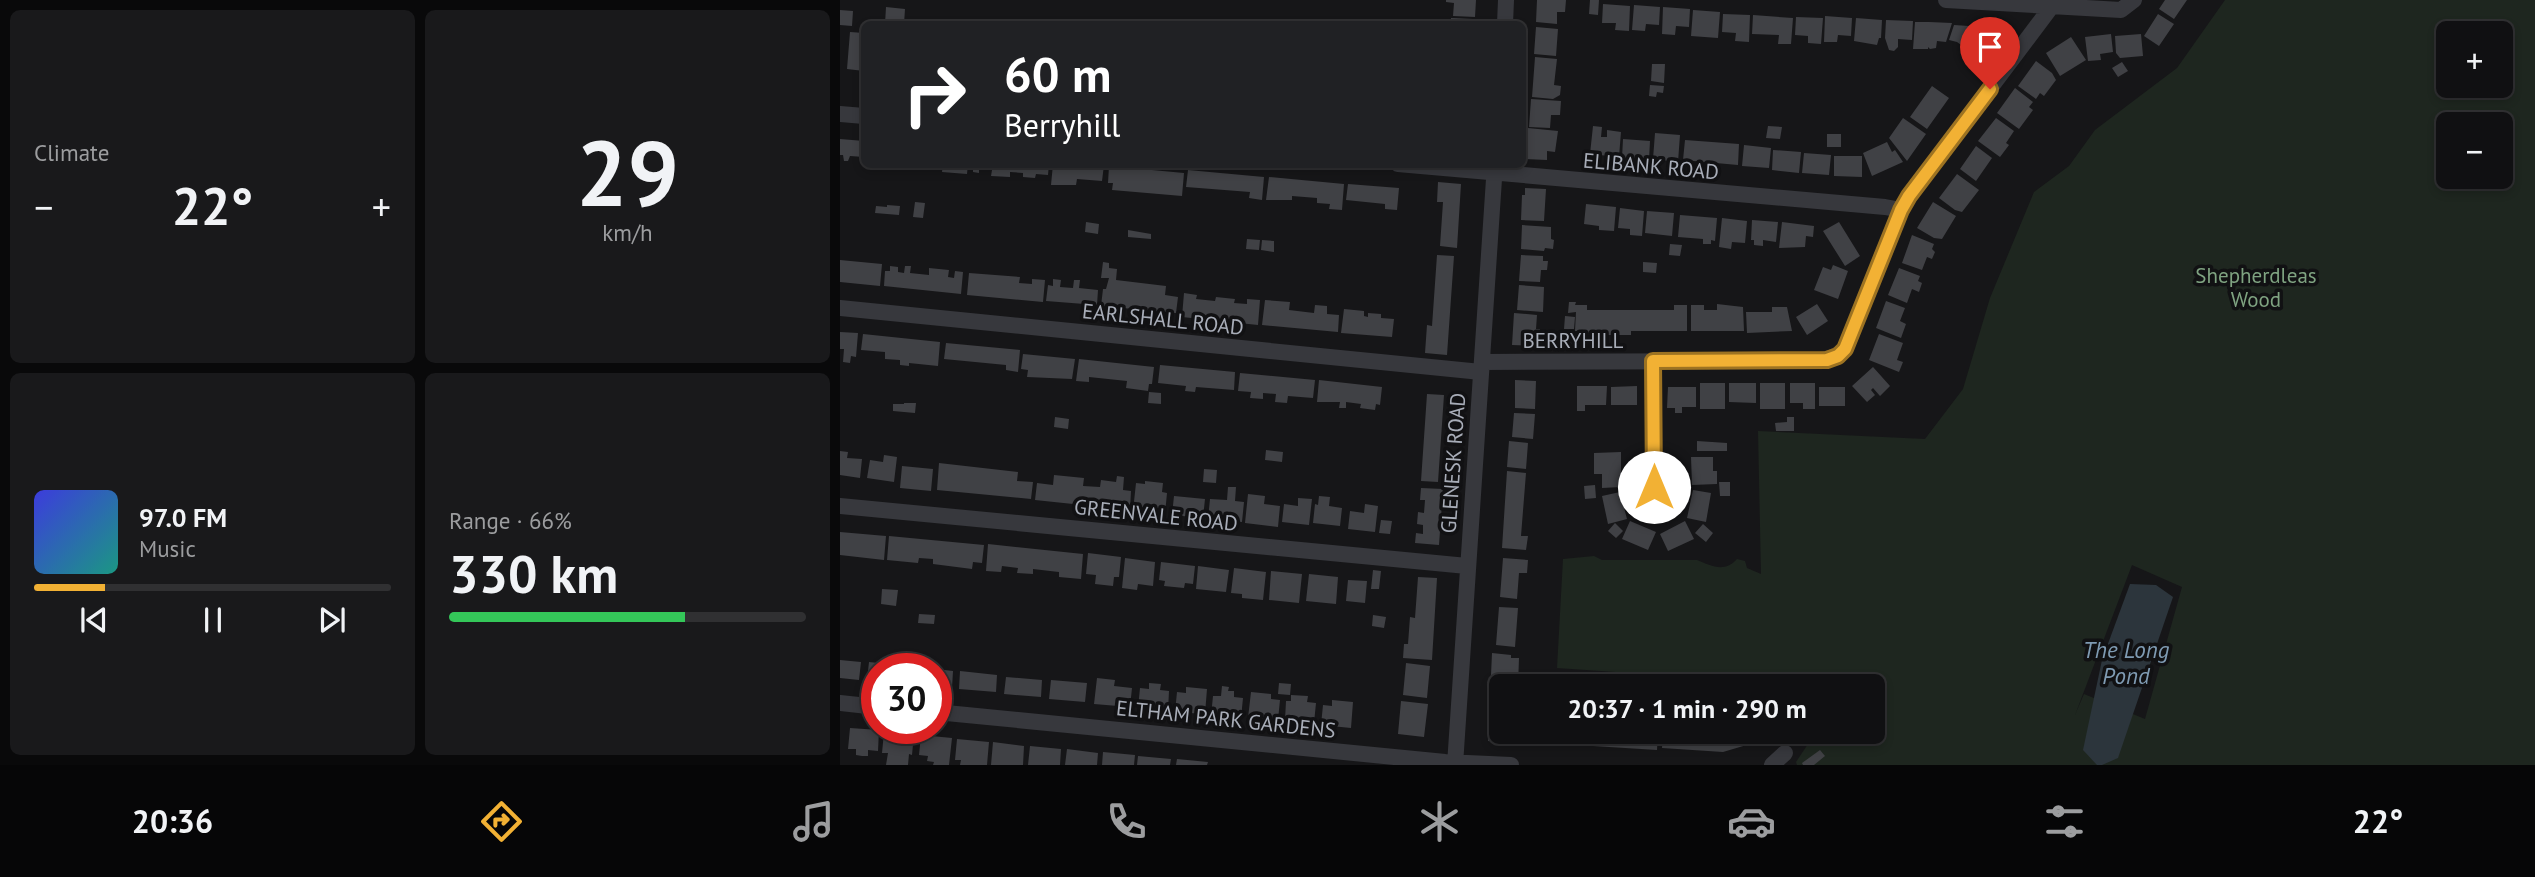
<!DOCTYPE html>
<meta charset="utf-8">
<style>
:root{--surface:#101012;--page:#19191b;--text:#f1f3f6;--muted:#9c9d9f;--line:#303032;--accent:#f2b134}
body{margin:0;font-family:"PT Sans",sans-serif;background:var(--page);color:var(--text);height:100vh;display:flex;flex-direction:column;font-size:26px;white-space:nowrap}
*{box-sizing:border-box;margin:0}
p{font-size:23px;color:var(--muted)}
.icon{flex:none;width:38px;height:38px;fill:none;stroke:currentColor;stroke-width:2;stroke-linecap:round;stroke-linejoin:round}
.map{position:relative;flex:1;overflow:hidden}
.panel{display:flex;flex-direction:column;gap:10px;padding:10px;background:#09090a;width:840px}
.panel>*{flex:none}
.top-card{position:absolute;left:21px;top:21px;width:665px;height:147px;border-radius:10px;box-shadow:0 4px 10px #0003,0 0 0 2px var(--line);background:#202124;color:#fff;overflow:hidden}
.fabs{position:absolute;left:1596px;top:21px;display:grid;gap:14px}
.fabs a{display:grid;place-items:center;width:77px;height:77px;border-radius:10px;background:var(--surface);box-shadow:0 4px 10px #0003,0 0 0 2px var(--line);font-size:35px}
.speed{position:absolute;left:21px;top:653px;display:flex;gap:14px;font-size:35px;font-weight:700;text-align:center}
.speed>*{display:grid;place-content:center;width:91px;height:91px;border-radius:50%;background:var(--surface);box-shadow:0 4px 10px #0003,0 0 0 2px var(--line);line-height:1}
.speed .limit{border:10px solid #d22;background:#fff;color:#111}
.pin{position:absolute;display:grid;place-items:center;width:60px;height:60px;color:#fff;margin:-72px -30px;border-radius:50% 50% 50% 0;rotate:-45deg;box-shadow:0 0 7px #0007}
.pin .icon{rotate:45deg}
.me{position:absolute;width:77px;margin:-38px;rotate:0deg;stroke-linejoin:round;filter:drop-shadow(0 0 5px #0008)}
.turn{display:flex;align-items:center;gap:24px;height:147px;padding:0 28px;font-size:32px}
.turn .icon{width:91px;height:91px;stroke-width:2.5}
.turn b{display:block;font-size:49px;line-height:60px}
.big{font-size:52px;font-weight:600;line-height:1.1}
.panel .card{flex:1;display:flex;flex-direction:column;justify-content:center;gap:10px;min-width:0;padding:0 24px;border-radius:10px;background:var(--page)}
.panel .dial{align-items:center;gap:0}
.dial b{font-size:91px;line-height:1}
.song{display:flex;align-items:center;gap:21px}
.cover{width:84px;height:84px;border-radius:10px;background:linear-gradient(135deg,hsl(240 70% 55%),hsl(170 70% 35%))}
.played{height:7px;border-radius:4px;background:linear-gradient(90deg,var(--accent) 20%,var(--line) 20%)}
.keys{display:flex;justify-content:space-around;direction:ltr}
.heat{display:flex;justify-content:space-between;align-items:center;font-size:38px;direction:ltr}
.charge{height:10px;border-radius:5px;background:linear-gradient(90deg,#34c759 66%,var(--line) 0)}
.panel .tiles{flex:1;display:grid;gap:10px;grid-template-columns:repeat(2,1fr)}
.trip{position:absolute;left:649px;top:674px;width:396px;height:70px;border-radius:10px;background:var(--surface);box-shadow:0 4px 10px #0003,0 0 0 2px var(--line);font-weight:600;line-height:70px;text-align:center}
.menu{display:flex;height:112px;justify-content:space-around;align-items:center;background:#060607;color:var(--muted)}
.menu .icon{width:49px;height:49px}
.menu .on{color:var(--accent)}
.menu b{font-size:32px;color:var(--text)}
main{display:flex;flex:1;min-height:0}
.map>svg:first-child{display:block}
</style>
<main>
<section class="panel">
<div class="tiles">
<div class="card"><p>Climate</p>
<div class="heat"><a>−</a><b class="big">22°</b><a>+</a></div>
</div>
<div class="card dial"><b>29</b><p>km/h</p></div>
<div class="card">
<div class="song"><i class="cover"></i><div><b>97.0 FM</b><p>Music</p></div></div>
<div class="played"></div>
<div class="keys"><svg class="icon" aria-label="previous" viewBox="0 0 24 24"><path d="M18 5L8 12l10 7zM5 5v14"/></svg><svg class="icon" aria-label="pause" viewBox="0 0 24 24"><path d="M8 5v14M16 5v14"/></svg><svg class="icon" aria-label="next" viewBox="0 0 24 24"><path d="M6 5l10 7-10 7zM19 5v14"/></svg></div>
</div>
<div class="card"><p>Range · 66%</p><b class="big">330 km</b><div class="charge"></div></div>
</div>
</section>
<div class="map">
<svg width="1695" height="765" viewBox="0 0 1695 765">
<rect width="100%" height="100%" fill="#161618"/>
<path fill="#1e261f" fill-rule="evenodd" d="M1385,0H1695V765H957L956,762L970,741L987,746L986,732H1032V686H922L892,680L717,668L723,559L754,556L762,560H857C871,566 885,573 897,559L905,561L907,568L921,574L918,431L1085,439L1123,389L1150,298L1194,192L1229,166L1255,130L1337,68ZM1608,33H1661V86H1608ZM1608,124H1661V177H1608ZM1292,565L1342,587L1305,719L1244,694L1235,715Z"/>
<path fill="#2c353c" d="M1290,584L1316,585L1333,597L1278,758L1262,765H1257L1243,750L1262,660Z"/>
<path fill="#404145" d="M606,0H636L635,17L613,16L614,3L606,2Z
M697,0H726L725,12H717V24L696,22Z
M750,0H759L758,15L749,14Z
M1325,0H1347L1334,19L1319,9Z
M763,4L790,6L789,31L775,30L776,23H762Z
M794,5L820,7L819,25L806,24L805,31L792,30Z
M46,7L65,9L64,24H45Z
M823,7L850,9L849,27L836,26L835,35L822,34Z
M0,10L13,11L12,26L0,25Z
M853,10L880,12L878,38L851,36Z
M883,14L910,15L909,42L895,41L896,33L882,32Z
M1318,14L1334,24L1319,46L1304,36Z
M913,15L953,18L951,44H938L939,35L912,34Z
M985,16L1012,18L1011,36L998,35L997,42H984Z
M956,17L983,18L981,44L968,43V36L955,35Z
M611,18L633,19L632,24H611Z
M1016,18L1042,20L1041,38H1039L1037,45L1014,41Z
M1046,20L1073,21L1072,40L1058,39V47L1054,51L1049,50L1045,38Z
M1075,22H1089L1112,23L1106,42L1097,41L1096,48L1090,49L1088,47V49H1073Z
M1114,25L1129,26L1161,48L1148,66L1138,58L1135,63L1124,55L1128,50L1117,42L1109,40Z
M696,27L718,29L716,56L694,54Z
M10,32L24,33V71L7,69Z
M1271,34L1273,52L1260,54L1261,60L1248,61L1245,37Z
M1301,34L1303,56L1280,58L1276,53L1275,36Z
M1231,37L1246,60L1220,76L1206,53Z
M695,57L717,59L714,85L721,86L720,95L713,99L692,97Z
M1196,61L1212,73L1216,80L1204,96L1200,93L1196,99L1178,86Z
M1282,62L1288,71L1278,77L1272,68Z
M812,64H825L824,83L811,81Z
M810,85L824,86L823,93L817,92L816,97L809,96Z
M1092,86L1109,98L1087,129L1070,117Z
M1175,88L1193,102L1189,107L1193,110L1179,129L1157,113Z
M691,99L721,101L720,115H711L710,128L689,127Z
M1063,118L1086,134L1067,161L1049,138Z
M1156,118L1174,131L1166,143L1169,145L1160,157L1138,141Z
M753,126L762,127L761,137H767V130L781,132L779,157L750,154Z
M928,126L942,127L940,139L926,138Z
M688,128L718,131L715,152L707,151V160L685,159Z
M815,133L840,135L838,162L813,159Z
M987,134H1001V147H987Z
M0,139L24,141V157L10,156L8,161H4L3,155H0Z
M783,139L810,141L809,160L782,158Z
M845,140L899,144L898,165L843,160Z
M1047,142L1052,152L1055,150L1063,162L1032,176L1023,153Z
M904,145L931,148L929,168L902,166Z
M1136,146L1152,158L1136,181L1120,169Z
M933,150L961,152L959,173L932,170Z
M964,153L991,155L989,175L962,173Z
M994,156H1022V177L994,176Z
M103,164H128L127,174L102,172Z
M133,164H209L208,175L196,174L195,178L183,177V173L170,172V177L151,176L152,170L139,169V173L133,172Z
M213,164L264,165L262,181L237,179L236,185H211Z
M269,166L344,173L342,196L272,190L273,183H268Z
M348,170L424,177L422,200L409,198L410,192L346,187Z
M1117,174L1139,190L1122,212L1115,210L1099,198Z
M429,177L504,184L502,210L489,209L490,204L477,203V198L452,196V200H426Z
M598,182L621,184L617,248L600,246L603,202H597Z
M508,184L559,188L557,210L545,209V204L506,200Z
M685,188L706,189L704,221L681,220L682,195H685Z
M75,202L85,203L83,218L73,217Z
M1093,202L1116,216L1102,239L1094,238L1077,228Z
M746,204L776,207L774,231L759,230V226L744,224Z
M47,205L60,206L59,215L35,213L36,206L47,207Z
M780,208L804,211L802,236L790,235V229L778,228Z
M807,211L834,213L832,236L805,233Z
M840,215L877,218L875,241L871,240V244H863V239L838,237Z
M882,218L907,221L905,243L892,242L891,249L879,247Z
M912,220L938,222L936,242L923,240V246L914,245V240H911Z
M246,222L259,224L258,234L245,232Z
M942,222L974,226L973,237L966,236L965,247L939,248Z
M999,222L1020,256L1005,266L983,231Z
M682,225L711,227V239L714,240L713,249L705,248L704,251L681,249Z
M288,230L311,234V239L288,237Z
M1072,235L1094,244L1092,249L1095,252L1092,259L1087,257L1082,270L1062,263Z
M407,239L420,240L419,250L406,249Z
M422,240L434,241V252L421,250Z
M830,244L842,245L840,256L829,255Z
M597,255L614,256L607,355L585,353L587,325L592,326Z
M681,255L703,256V261H708L707,270H701L700,282L679,281Z
M0,260L42,264L40,286L0,282Z
M263,262L269,263V268L277,269L276,280L326,286L325,295L338,297L336,313L261,306L263,289H266L269,278H261Z
M803,262L817,263L816,273L803,272Z
M993,265L1008,271L998,299L974,290L983,267L991,270Z
M50,266L58,267V272L64,273L65,266H71L70,273L89,275V268L109,270L108,277L114,278L115,271L123,272L121,294L44,286L45,271H50Z
M1059,268L1080,276L1078,281L1082,283L1079,292L1072,289L1067,303L1048,295Z
M129,273L180,277L179,283L192,284V279L205,280L203,302L127,295Z
M213,279L221,280L220,287L233,288L234,280H240L239,288L258,290L257,305L206,301L208,285L213,286Z
M679,285L704,287L703,312L677,310Z
M344,293L357,295L356,299L375,301L376,297L395,299L394,303L407,304V299L420,300L418,325L342,317Z
M425,300L450,302L449,310L474,313L475,305L487,306V314L499,315L498,332L422,325Z
M1046,301L1065,308L1060,321L1066,324L1061,338L1036,328Z
M729,302H736L735,305H747V310H834V305H847V331H791V335H742L743,331H735L736,312L728,313Z
M877,304L903,307L904,331H851V305H864V310H877Z
M977,304L988,321L967,335L956,317Z
M932,307H947L952,331L907,333L906,312H932Z
M504,309L524,311V316L528,317V313L541,314V318L554,319L552,337L501,333Z
M674,313L697,315L696,329H700L699,346L672,345Z
M725,316L735,317L734,329H724Z
M0,332L18,333L16,357L11,356L10,363L3,362L4,349H0Z
M724,332H734V347L723,346Z
M23,334L100,342L98,366L69,363V366L60,365V360L45,359V352L21,350Z
M1039,334L1063,343L1057,360L1063,362L1059,372L1029,360Z
M106,343L180,350L178,372L166,370V365L104,359Z
M183,354L235,359L232,379L187,377L188,370L181,369Z
M239,359L314,367L312,384H309L308,391L286,388L287,381L249,377V382L236,381Z
M320,365L395,372L394,390L356,387L355,392L345,391L346,386L318,383Z
M1033,367L1050,386L1040,396L1033,388L1031,390L1035,395L1027,402L1012,386Z
M400,373L475,380L473,398L448,396L447,403L435,402L436,394L423,393V399L410,398L411,392L398,391Z
M479,380L542,387L540,405L536,404L535,410L520,408L521,404L506,402V408H499L500,402H477Z
M675,380L696,381L695,409L675,408Z
M860,383H885V409H860Z
M889,383H916V403L889,402Z
M920,383H945V409H920Z
M950,383H975V409H963V403H950Z
M737,386H767L766,405H745V411H737Z
M797,386V405H771V387Z
M828,387H856V407H842V413H835V408H827Z
M979,387H1005V406H979Z
M309,392L321,393V404L308,403Z
M587,394L604,395L598,482L581,481Z
M64,403H76L75,413L53,411V404H64Z
M674,413L695,414L693,439L672,437Z
M215,417L229,419L228,429L214,427Z
M947,417H954V431H936L935,423L947,422Z
M669,441L688,443L686,469L667,467Z
M857,441L887,443V451H857Z
M426,450L443,452L442,462L425,460Z
M0,451L8,452L7,458L22,459L20,478L0,475Z
M781,452V487L762,488V474H754V453Z
M44,455L57,457L54,482L27,478L30,460L43,462Z
M851,457H873V471H877V484L852,485Z
M99,463L178,472L177,481L193,482L191,499L97,490Z
M62,466L93,469L91,491L60,488Z
M364,469L377,470L376,483L363,482Z
M667,471L686,473L681,536H688L686,550L662,548Z
M214,475L244,478L243,486L260,487L261,480L276,482L277,476L284,477L283,490L291,491L290,510L195,500L197,483L213,485Z
M305,481L323,483L322,492L327,493L325,514L293,511L296,483L305,484Z
M879,482H890V496H880Z
M755,485L756,498L745,499L744,486Z
M388,487H396L395,501L404,502L402,522L368,519L370,499L387,500Z
M581,488L603,489L599,545L575,543L576,533L583,534V525L577,524L578,512L584,513L585,500H580Z
M853,490L871,493L866,522L847,518Z
M780,492L787,519L768,524L762,496Z
M408,494L425,496L424,504L440,506L438,527L405,523Z
M334,496L365,499L363,518L332,515Z
M479,496L490,497L489,506L502,508L500,526L473,523L475,504L478,505Z
M458,498L472,499L469,525L442,522L444,504L458,506Z
M525,504L538,506L535,532L508,529L510,511L524,513Z
M541,520L552,521L550,534L539,533Z
M790,521L816,532L808,550L782,539Z
M845,521L854,539L828,551L820,534Z
M775,523L783,531L776,538L768,531Z
M863,524L873,533L866,542L855,533Z
M0,532L46,536L44,560L0,555Z
M49,536L144,545L142,563L133,562L132,569L93,564V559L79,558L78,563L47,560Z
M148,544L243,554L241,579L219,577V572L210,571L193,569V574L177,573L178,568L162,566L161,572L146,571Z
M248,553L281,557L279,577H274L273,586L255,584L256,575L246,574Z
M285,558L315,562L313,586L298,584L297,590L282,588Z
M663,558L688,560L687,573H679L677,599L660,597Z
M321,562L355,566L353,584L345,583L344,588L324,586L325,581L319,580Z
M358,566L389,570L386,592L356,589Z
M394,568L426,572L423,600L402,598V594L391,593Z
M533,570L541,571L539,589H531Z
M431,571L462,574L459,603L429,600Z
M469,574L498,577L496,604L466,601Z
M578,577L597,578L592,660L563,658L564,644H568L570,617L575,618Z
M508,580L527,581L525,603L506,601Z
M42,589L58,590L56,606L41,604Z
M659,607L678,608L675,647L656,645Z
M79,614L95,615L94,624L78,623Z
M533,615L546,617L544,628L532,626Z
M652,653L671,655V658H679L678,686H662V732H674L673,743L648,741Z
M0,660L21,662L19,680L0,678Z
M29,662L66,666V668H37V681L27,680Z
M566,663L590,666L587,698L563,695Z
M96,669L113,671L112,688L96,687Z
M120,671L157,675L156,692L119,689Z
M166,677L202,680L201,697L164,694Z
M257,678L275,680L274,686L292,688L290,707L254,704Z
M211,680L247,683L245,702L209,699Z
M309,683L321,684L320,690L329,691L328,711L298,708L300,688L309,689Z
M439,683L451,684L450,695L438,694Z
M382,686L389,687L388,691H394V697L403,698L401,718L371,716L373,696H381Z
M346,687L367,689L365,714L335,712L337,692L346,693Z
M411,692L431,694V699L440,700L438,720L408,718Z
M451,695L468,696L467,702L476,703L474,723L445,720L446,701H451Z
M492,700L513,702L511,728L481,725L483,705L492,706Z
M561,701L588,704L584,737L558,734Z
M10,728L39,730L38,751L28,750V756H22L16,755V749H8Z
M44,732L74,734L72,755L69,754L68,765H46L48,753H42Z
M714,732H748L747,746L714,743Z
M754,732H818L817,750L753,746Z
M823,732H882L884,734L925,732L927,739L883,752L822,748Z
M81,735L112,738L109,765H93L94,762L87,761L88,756L79,755Z
M117,739L149,742L147,765H120L121,760H115Z
M153,742L184,746L183,765H151Z
M190,746L221,749L220,765H188Z
M227,749L258,753L257,765H225Z
M980,750L985,756L974,765H963L962,763Z
M263,752L295,755L294,765H262Z
M298,756L331,759L330,765H297Z
M337,759L368,762L367,765H336Z"/>
<g fill="none" stroke-linecap="round" stroke-linejoin="round">
<path stroke="#37383d" stroke-width="16" d="M1106,0L1281,10L1294,0
M665,24L666,0
M0,114L24,116
M558,164L1045,207L1061,210
M0,308L641,372
M813,361L814,487
M642,362L947,361C968,360 990,364 1005,349L1061,210L1069,196L1212,6
M0,506L627,566
M0,703L37,707
M96,712L605,762L671,765
M615,765L655,164
M932,765L945,753"/>
</g>
<g fill="none" stroke-linecap="round" stroke-linejoin="round">
<g stroke="#9d7322" stroke-width="18">
<path id="route" d="M814,487L813,361L987,360L998,356L1005,349L1061,210L1069,196L1150,89"/>
</g>
<use href="#route" stroke="#f2b134" stroke-width="12"/>
</g>
<g text-anchor="middle" dominant-baseline="central" stroke-width="7" stroke-linejoin="round" paint-order="stroke">
<g font-size="21" fill="#a8adb8" stroke="#111113">
<text transform="translate(811 166) rotate(5)">ELIBANK ROAD</text>
<text transform="translate(323 319) rotate(6)">EARLSHALL ROAD</text>
<text x="733" y="340">BERRYHILL</text>
<text transform="translate(613 463) rotate(-86)">GLENESK ROAD</text>
<text transform="translate(316 515) rotate(6)">GREENVALE ROAD</text>
<text transform="translate(386 719) rotate(6)">ELTHAM PARK GARDENS</text>
</g>
<g font-size="21" fill="#7fa381" stroke="#111113">
<text x="1416" y="275">Shepherdleas<tspan x="1416" dy="24">Wood</tspan></text>
</g>
<g font-size="23" font-style="italic" fill="#7f9bb3" stroke="#111113">
<text x="1286" y="649">The Long<tspan x="1286" dy="26">Pond</tspan></text>
</g>
</g>
</svg>
<div class="fabs">
<a>+</a>
<a>−</a>
</div>
<div class="speed"><div class="limit">30</div></div>
<div class="pin" style="left:1150px;top:89px;background:#d93025"><svg class="icon" aria-label="arrive" viewBox="0 0 24 24"><path d="M6 21V4h12l-3 4 3 4H6"/></svg></div>
<svg class="me" style="left:814px;top:487px" viewBox="-20 -20 40 40"><circle r="19" fill="#fff"/><path d="M0-13L10 11 0 6-10 11z" fill="#f2b134"/></svg>
<div class="trip">20:37 · 1 min · 290 m</div>
<div class="top-card">
<div class="turn"><svg class="icon" aria-label="right" viewBox="0 0 24 24"><path d="M7 20v-9h11M14 6l5 5-5 5"/></svg><div><b>60 m</b>Berryhill</div></div>
</div>
</div>
</main>
<nav class="menu">
<b>20:36</b>
<svg class="icon on" aria-label="directions" viewBox="0 0 24 24"><path d="M12 3l9 9-9 9-9-9zM9 14v-3h6M13 9l2 2-2 2"/></svg>
<svg class="icon" aria-label="music" viewBox="0 0 24 24"><path d="M9 18V5l10-2v13"/><circle cx="6" cy="18" r="3"/><circle cx="16" cy="16" r="3"/></svg>
<svg class="icon" aria-label="phone" viewBox="0 0 24 24"><path d="M5 4h4l2 5-3 2q2 4 5 5l2-3 5 2v4C11 20 4 13 5 4z"/></svg>
<svg class="icon" aria-label="climate" viewBox="0 0 24 24"><path d="M12 3v18M4 7l16 10M4 17L20 7"/></svg>
<svg class="icon" aria-label="car" viewBox="0 0 24 24"><path d="M5 17H2v-5l4-1 3-4h7l3 4 3 1v5h-3M9 17h6M6 11h13"/><circle cx="7" cy="17" r="2"/><circle cx="17" cy="17" r="2"/></svg>
<svg class="icon" aria-label="filters" viewBox="0 0 24 24"><path d="M4 7h16M4 17h16"/><circle cx="9" cy="7" r="2"/><circle cx="15" cy="17" r="2"/></svg>
<b>22°</b>
</nav>
